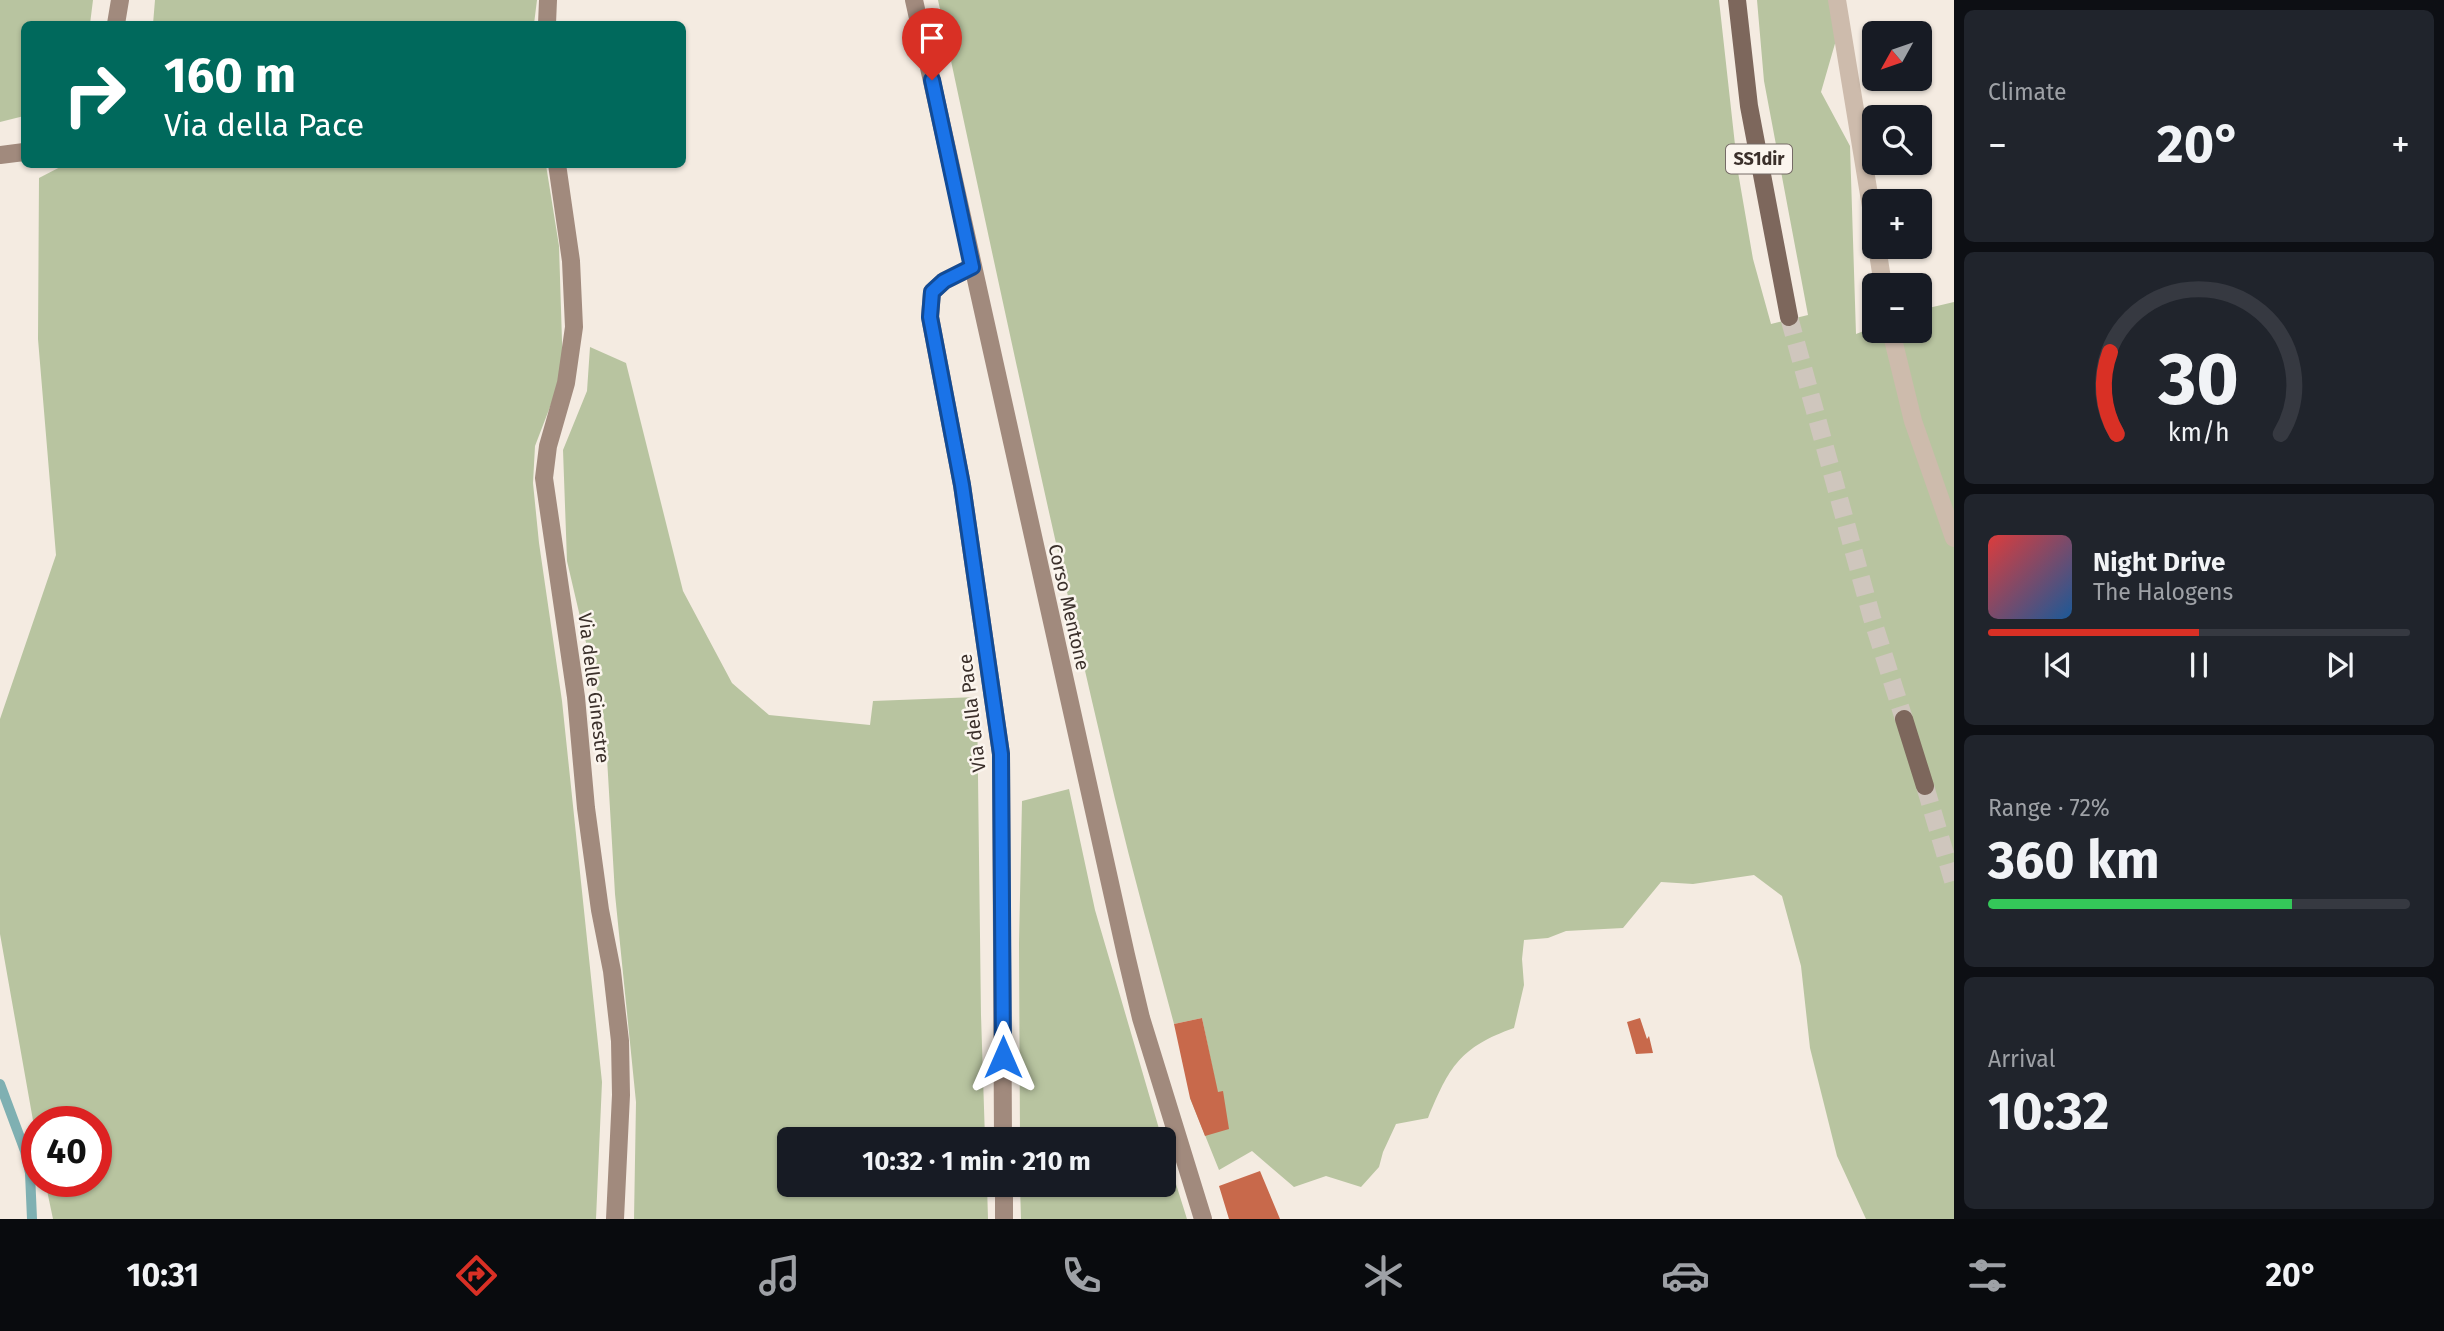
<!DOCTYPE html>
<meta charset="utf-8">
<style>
:root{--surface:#171b24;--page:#20242c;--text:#f1f3f6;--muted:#9ea1a6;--line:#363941;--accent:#d93025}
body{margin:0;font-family:"Fira Sans",sans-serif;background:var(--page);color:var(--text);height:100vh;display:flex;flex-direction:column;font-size:26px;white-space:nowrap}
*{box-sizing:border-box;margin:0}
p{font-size:23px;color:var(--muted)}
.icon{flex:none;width:38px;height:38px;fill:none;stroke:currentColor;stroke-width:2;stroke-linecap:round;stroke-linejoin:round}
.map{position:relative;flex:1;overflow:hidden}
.sheet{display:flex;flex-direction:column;gap:10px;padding:10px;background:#0d0f14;width:490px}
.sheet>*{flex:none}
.hud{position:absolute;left:21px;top:21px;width:665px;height:147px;border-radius:10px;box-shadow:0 2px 5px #0004;background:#00695c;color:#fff;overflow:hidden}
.needle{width:46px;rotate:230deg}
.fabs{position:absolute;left:1862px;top:21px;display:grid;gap:14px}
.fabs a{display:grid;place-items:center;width:70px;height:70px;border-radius:10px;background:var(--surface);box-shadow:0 2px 5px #0004;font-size:35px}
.speed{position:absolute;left:21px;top:1106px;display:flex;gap:14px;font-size:35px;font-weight:700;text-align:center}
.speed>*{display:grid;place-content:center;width:91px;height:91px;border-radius:50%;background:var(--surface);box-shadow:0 2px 5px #0004;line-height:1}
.speed .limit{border:10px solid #d22;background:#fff;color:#111}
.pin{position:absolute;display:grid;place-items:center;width:60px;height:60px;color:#fff;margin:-72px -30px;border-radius:50% 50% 50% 0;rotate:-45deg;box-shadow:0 0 7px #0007}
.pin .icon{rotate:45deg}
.me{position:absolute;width:77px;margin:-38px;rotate:0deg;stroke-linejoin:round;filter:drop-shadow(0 0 5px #0008)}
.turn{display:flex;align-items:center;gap:24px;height:147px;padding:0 28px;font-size:32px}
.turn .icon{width:91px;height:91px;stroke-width:2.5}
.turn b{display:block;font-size:49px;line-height:60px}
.big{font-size:52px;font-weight:700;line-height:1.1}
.sheet .card{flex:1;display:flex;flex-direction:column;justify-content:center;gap:10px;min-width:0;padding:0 24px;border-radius:10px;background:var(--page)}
.sheet .dial{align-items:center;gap:0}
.dial svg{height:182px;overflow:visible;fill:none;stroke:var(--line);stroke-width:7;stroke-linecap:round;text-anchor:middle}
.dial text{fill:var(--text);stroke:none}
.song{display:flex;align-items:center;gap:21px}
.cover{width:84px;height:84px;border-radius:10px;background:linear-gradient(135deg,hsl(0 70% 55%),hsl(210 70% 35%))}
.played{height:7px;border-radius:4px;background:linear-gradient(90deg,var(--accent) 50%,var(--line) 50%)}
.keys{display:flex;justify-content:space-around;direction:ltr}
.heat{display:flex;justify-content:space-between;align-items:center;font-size:38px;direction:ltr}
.charge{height:10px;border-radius:5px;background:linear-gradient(90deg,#34c759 72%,var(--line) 0)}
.trip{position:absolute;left:777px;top:1127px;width:399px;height:70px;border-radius:10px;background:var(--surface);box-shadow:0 2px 5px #0004;font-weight:700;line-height:70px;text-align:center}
.tab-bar{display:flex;height:112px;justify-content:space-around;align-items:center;background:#090b0e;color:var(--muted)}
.tab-bar .icon{width:49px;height:49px}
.tab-bar .current{color:var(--accent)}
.tab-bar b{font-size:32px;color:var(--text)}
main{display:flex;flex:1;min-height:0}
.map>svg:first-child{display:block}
</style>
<main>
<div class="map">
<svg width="1954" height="1219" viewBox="0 0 1954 1219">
<rect width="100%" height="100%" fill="#f4ebe1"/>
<path fill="#b8c4a0" d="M0,0H93L90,24H24V116L0,122Z
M155,0H537L534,24H153Z
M938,0H1719L1738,172L1753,259L1771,324L1808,315L1764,81L1757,0H1843L1845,9L1821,92L1850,146L1856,334L1874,327V331H1920V310L1954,302V1219H1866L1837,1156L1810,1048L1801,966L1782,896L1754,875L1693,884L1661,882L1623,928L1566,931L1548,938L1524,940L1522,959L1524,985L1514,1028C1460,1047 1449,1067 1428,1118L1396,1124L1383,1152L1379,1167L1361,1187L1326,1176L1294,1187L1252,1151L1219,1170L1190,1098L1217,1091L1202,1018L1174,1024C1154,949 1133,874 1115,799C1052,534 995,267 938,0Z
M66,164L546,165L559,246L563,373L535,446L533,483L539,543L562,701L602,1082L596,1219H53L45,1181H96V1122H37V1143L0,934V719L56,555L38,339L39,178Z
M590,347L626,363L683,591L732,683L769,715L870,725L873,701L977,697L981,1015L985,1139H789V1185H987L988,1219H634L636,1102L615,894L605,724L567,561L563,450L587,391Z
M1069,789L1095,910L1162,1139H1020L1019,943L1022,801Z
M1164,1146L1187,1219H1021L1020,1185H1164Z"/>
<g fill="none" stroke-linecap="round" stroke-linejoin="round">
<path stroke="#7fb0b2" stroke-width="10" d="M0,1084L25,1151L30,1173L32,1219"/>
</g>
<path fill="#c8694b" d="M1202,1018L1218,1092L1223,1091L1229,1129L1205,1136L1190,1098L1174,1024Z
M1640,1018L1647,1039L1649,1036L1653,1053L1636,1054L1627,1022Z
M1260,1171L1280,1219H1229L1219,1186Z"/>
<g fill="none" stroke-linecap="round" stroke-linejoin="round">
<path stroke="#cfc6bd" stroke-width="18" stroke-dasharray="18 9" stroke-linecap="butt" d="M1789,317L1872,618L1904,719
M1925,786L1954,884"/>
<path stroke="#cdbbac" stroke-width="18" d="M1837,0L1874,225
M1877,247L1883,285
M1891,331L1913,421L1954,538"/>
<path stroke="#a18a7d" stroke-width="18" d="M914,0L1126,955L1141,1018L1203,1219
M116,24L120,0
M547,24L548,0
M0,155L24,152
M557,164L571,261L574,327L566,383L548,446L544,478L576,697L586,808L600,910L612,971L620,1041L621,1095L615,1219
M972,267L944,281L932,292L930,317L962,485L1001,754L1003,1139
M1004,1185V1219"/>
<path stroke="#7d675c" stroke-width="18" d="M1737,0L1749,106L1789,317
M1904,719L1925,786"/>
</g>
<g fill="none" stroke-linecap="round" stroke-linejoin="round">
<g stroke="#114b97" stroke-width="18">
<path id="route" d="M932,80L972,267L944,281L932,292L930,317L962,485L1001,754L1003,1057"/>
</g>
<use href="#route" stroke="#1a73e8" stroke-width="12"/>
</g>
<g text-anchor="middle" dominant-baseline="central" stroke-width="5" stroke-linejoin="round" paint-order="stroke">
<rect fill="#fbf5ee" stroke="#756b66" stroke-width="2" x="1726" y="144.5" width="66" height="29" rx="5"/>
<g font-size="18" font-weight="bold" fill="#3b302b">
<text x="1759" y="159">SS1dir</text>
</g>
<g font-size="19" fill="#3b302b" stroke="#fbf5ee">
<text transform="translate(1069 607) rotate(77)">Corso Mentone</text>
<text transform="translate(594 688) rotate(83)">Via delle Ginestre</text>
<text transform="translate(972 713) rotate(-97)">Via della Pace</text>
</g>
</g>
</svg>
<div class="fabs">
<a><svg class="needle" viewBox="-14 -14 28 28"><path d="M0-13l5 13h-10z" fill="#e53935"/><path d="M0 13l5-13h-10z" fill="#9ea1a6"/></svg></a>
<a><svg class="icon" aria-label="search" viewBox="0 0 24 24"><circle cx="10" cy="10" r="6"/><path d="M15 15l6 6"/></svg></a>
<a>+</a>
<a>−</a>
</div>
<div class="speed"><div class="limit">40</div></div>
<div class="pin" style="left:932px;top:80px;background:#d93025"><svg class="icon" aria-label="arrive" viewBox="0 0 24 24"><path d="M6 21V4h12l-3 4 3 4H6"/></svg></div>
<svg class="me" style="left:1003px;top:1057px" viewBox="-20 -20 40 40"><path d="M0-17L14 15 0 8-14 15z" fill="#1a73e8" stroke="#fff" stroke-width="4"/></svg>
<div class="trip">10:32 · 1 min · 210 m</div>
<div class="hud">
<div class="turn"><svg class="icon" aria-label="right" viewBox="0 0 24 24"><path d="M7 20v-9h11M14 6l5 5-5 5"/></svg><div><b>160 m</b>Via della Pace</div></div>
</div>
</div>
<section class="sheet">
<div class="card"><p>Climate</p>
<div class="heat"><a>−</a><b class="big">20°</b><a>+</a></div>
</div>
<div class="card dial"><svg viewBox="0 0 100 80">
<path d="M14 69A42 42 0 1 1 86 69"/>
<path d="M14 69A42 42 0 0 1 11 33" stroke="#d93025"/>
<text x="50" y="56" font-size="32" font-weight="700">30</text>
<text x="50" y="72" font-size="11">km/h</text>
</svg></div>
<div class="card">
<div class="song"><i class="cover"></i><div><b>Night Drive</b><p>The Halogens</p></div></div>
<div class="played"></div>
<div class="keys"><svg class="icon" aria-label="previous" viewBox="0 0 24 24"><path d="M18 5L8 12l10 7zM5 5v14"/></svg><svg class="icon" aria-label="pause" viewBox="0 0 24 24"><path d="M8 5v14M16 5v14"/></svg><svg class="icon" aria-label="next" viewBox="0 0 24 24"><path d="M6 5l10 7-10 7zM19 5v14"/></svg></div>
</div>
<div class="card"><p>Range · 72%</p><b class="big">360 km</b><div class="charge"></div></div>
<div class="card"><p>Arrival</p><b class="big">10:32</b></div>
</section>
</main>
<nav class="tab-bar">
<b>10:31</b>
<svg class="icon current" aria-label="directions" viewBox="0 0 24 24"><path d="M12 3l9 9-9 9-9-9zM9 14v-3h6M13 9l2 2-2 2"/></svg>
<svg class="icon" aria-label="music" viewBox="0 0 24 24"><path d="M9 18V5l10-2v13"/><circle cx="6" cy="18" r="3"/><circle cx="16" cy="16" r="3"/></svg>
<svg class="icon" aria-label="phone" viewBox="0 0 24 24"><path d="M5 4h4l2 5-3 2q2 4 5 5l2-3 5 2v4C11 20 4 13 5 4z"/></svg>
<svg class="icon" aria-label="climate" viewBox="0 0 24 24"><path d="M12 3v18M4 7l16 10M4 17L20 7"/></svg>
<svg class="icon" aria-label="car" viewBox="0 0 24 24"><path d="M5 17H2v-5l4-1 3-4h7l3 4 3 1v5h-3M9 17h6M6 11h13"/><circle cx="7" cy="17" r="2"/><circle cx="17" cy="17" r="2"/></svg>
<svg class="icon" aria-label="filters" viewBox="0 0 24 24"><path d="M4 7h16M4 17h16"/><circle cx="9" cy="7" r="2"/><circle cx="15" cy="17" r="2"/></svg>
<b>20°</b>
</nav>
